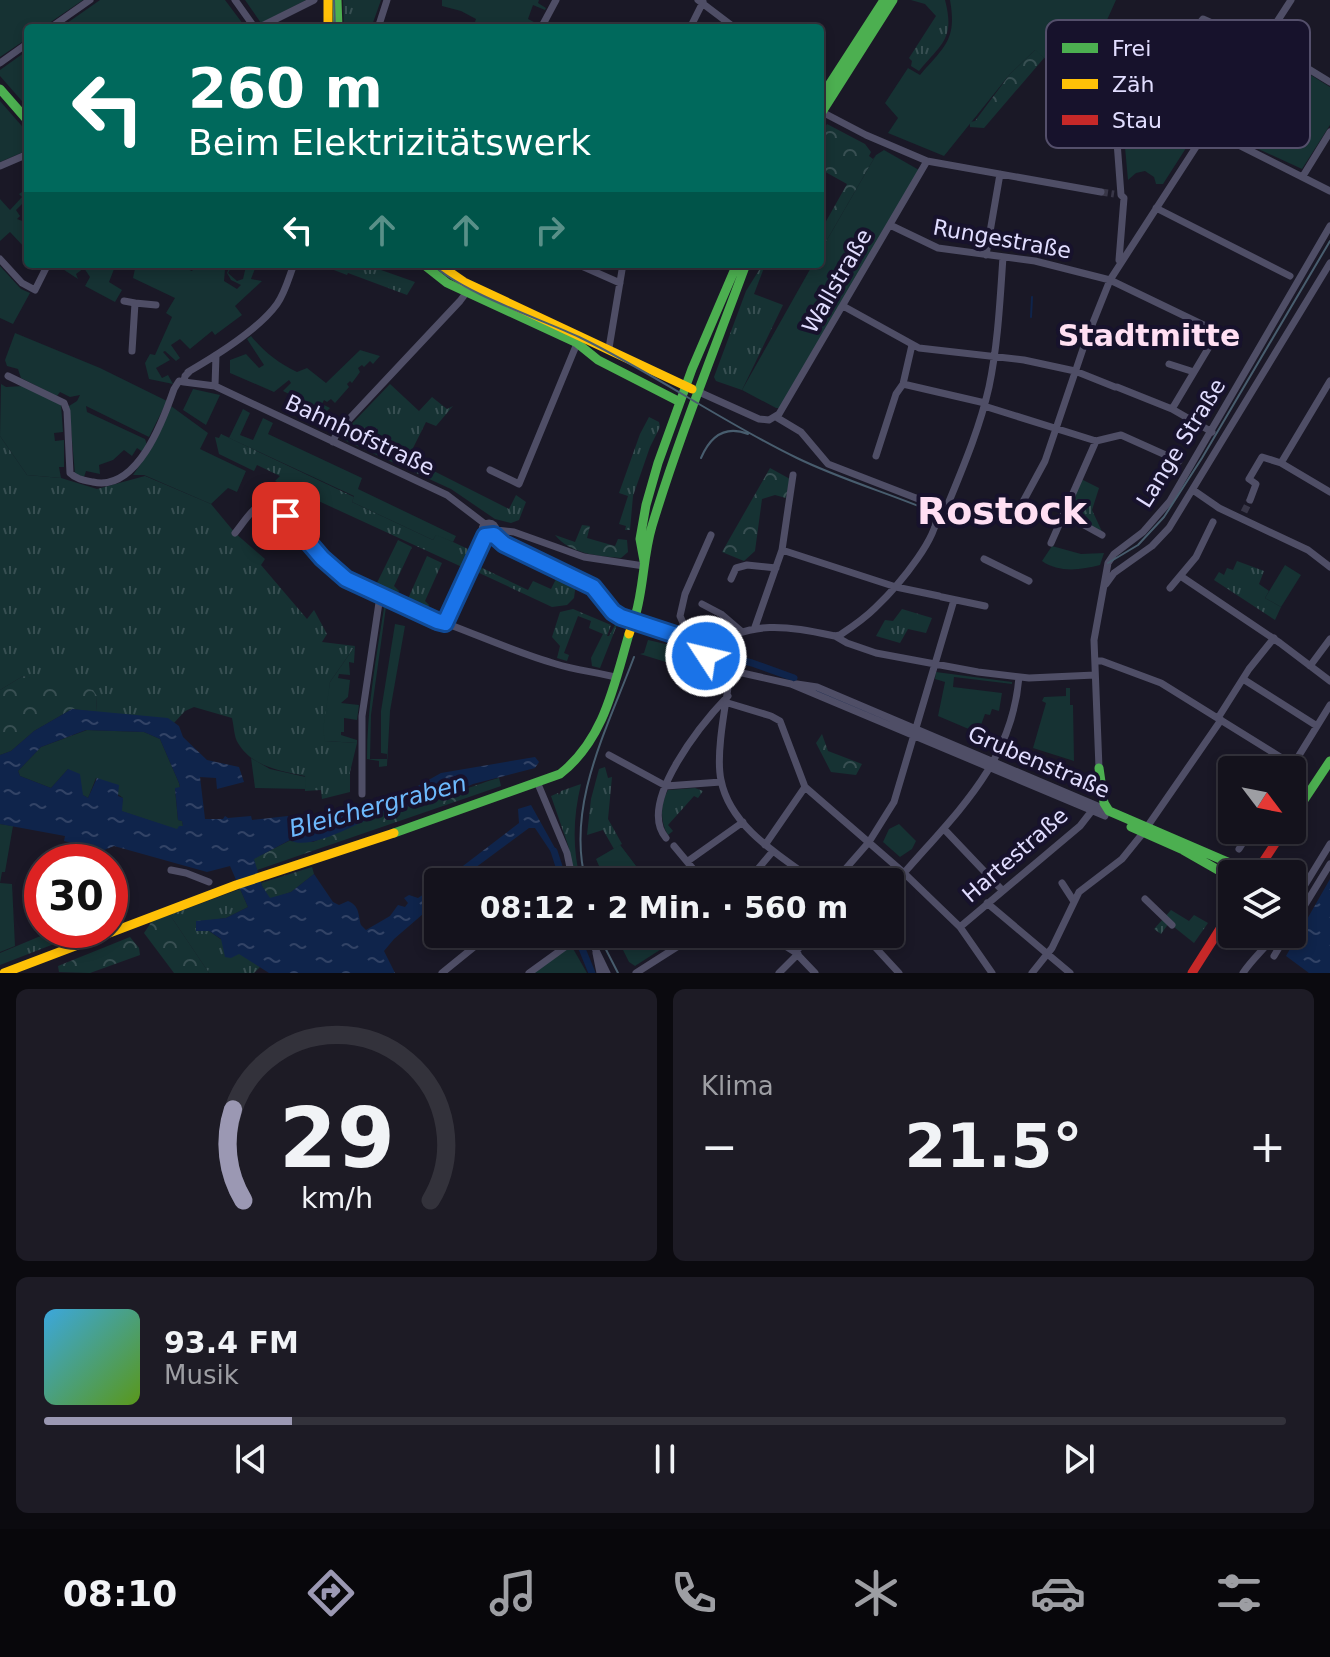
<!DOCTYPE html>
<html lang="de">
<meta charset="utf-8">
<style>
:root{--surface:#14121c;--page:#1d1b25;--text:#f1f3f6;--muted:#9d9ea3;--line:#33323b;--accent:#9b98b3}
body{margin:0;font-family:"DejaVu Sans",sans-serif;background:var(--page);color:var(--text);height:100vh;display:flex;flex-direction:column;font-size:30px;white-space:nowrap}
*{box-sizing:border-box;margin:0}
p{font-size:26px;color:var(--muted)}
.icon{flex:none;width:44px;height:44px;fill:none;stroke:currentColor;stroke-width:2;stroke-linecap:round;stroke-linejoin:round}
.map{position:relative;height:973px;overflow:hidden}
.panel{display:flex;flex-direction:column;gap:16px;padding:16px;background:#0b0a0f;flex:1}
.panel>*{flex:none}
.guide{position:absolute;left:24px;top:24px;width:800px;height:244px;border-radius:8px;box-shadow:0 4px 12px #0003,0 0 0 2px var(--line);background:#00695c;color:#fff;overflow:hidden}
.needle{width:52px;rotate:122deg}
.tools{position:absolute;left:1218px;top:756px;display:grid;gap:16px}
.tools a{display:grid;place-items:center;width:88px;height:88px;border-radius:8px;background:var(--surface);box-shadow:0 4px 12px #0003,0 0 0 2px var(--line);font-size:40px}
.speed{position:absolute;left:24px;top:844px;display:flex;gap:16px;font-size:40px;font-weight:700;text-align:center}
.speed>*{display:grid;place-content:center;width:104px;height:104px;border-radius:50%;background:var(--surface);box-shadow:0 4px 12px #0003,0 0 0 2px var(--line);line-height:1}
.speed .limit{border:12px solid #d22;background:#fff;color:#111}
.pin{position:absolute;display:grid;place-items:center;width:68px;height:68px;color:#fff;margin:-34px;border-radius:16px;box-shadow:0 4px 12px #0006}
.me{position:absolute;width:88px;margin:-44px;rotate:305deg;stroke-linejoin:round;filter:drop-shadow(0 0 6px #0008)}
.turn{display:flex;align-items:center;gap:28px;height:168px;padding:0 32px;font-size:36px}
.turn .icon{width:104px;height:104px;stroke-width:2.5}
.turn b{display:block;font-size:56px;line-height:68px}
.lanes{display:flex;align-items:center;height:76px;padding:0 32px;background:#0003;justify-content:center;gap:40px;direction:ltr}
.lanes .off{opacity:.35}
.big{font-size:60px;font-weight:600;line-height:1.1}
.panel .widget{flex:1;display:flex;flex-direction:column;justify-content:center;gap:12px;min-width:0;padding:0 28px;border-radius:12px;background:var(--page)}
.panel .dial{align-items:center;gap:0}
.dial svg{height:208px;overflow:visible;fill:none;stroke:var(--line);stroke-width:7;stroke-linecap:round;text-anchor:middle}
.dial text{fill:var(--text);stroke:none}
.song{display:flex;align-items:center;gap:24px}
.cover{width:96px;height:96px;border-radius:12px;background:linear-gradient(135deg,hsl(200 70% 55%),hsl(90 70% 35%))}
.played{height:8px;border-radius:4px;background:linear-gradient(90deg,var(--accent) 20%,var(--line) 20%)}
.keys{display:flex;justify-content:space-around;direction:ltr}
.heat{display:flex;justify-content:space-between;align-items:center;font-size:44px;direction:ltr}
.panel .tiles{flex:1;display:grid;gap:16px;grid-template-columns:1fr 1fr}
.widget:last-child{grid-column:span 2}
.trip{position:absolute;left:424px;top:868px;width:480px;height:80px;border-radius:8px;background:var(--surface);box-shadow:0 4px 12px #0003,0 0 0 2px var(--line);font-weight:600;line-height:80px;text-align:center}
.menu{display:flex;height:128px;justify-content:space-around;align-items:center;background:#08070b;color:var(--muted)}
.menu .icon{width:56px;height:56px}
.menu .active{color:var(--accent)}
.menu b{font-size:36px;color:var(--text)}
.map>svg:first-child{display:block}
</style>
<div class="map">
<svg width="1330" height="973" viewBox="0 0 1330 973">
<defs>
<pattern id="grass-tufts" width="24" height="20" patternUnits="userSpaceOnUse" patternTransform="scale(2)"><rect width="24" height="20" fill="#163233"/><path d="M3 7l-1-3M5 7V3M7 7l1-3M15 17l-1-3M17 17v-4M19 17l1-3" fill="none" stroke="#384f52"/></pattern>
<pattern id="forest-crowns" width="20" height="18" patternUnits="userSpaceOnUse" patternTransform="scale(2)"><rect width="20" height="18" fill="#163233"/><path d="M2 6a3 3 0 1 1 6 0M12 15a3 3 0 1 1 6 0" fill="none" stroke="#384f52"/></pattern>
<pattern id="water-ripples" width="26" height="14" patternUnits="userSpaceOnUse" patternTransform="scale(2)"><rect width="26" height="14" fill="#0f244b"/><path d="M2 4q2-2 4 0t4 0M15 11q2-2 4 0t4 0" fill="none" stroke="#324366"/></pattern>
</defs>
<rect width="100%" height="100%" fill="#1a1826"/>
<path fill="url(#grass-tufts)" d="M343,0H381L371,28H344Z
M911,0H945C955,39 942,43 919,71L911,66L912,61L909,58L936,16L925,4Z
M327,264H364L415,282L407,295L348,273L347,275L326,267Z
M758,264L765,265L754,294L783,305L742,390L716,381L714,377L746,291L761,267Z
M390,384L419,411L432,397L447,409L453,406L436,426L426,422L408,458L509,509L516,495L526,502L519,520L511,523L495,519L451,489L344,440L343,433Z
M649,417L659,422L660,427L650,447L633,496L630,530H625L626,526L619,524L628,496L619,493L640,434Z
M221,434L354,497L352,502L433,540L436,534L470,550L462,567L275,481L280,476L257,465L254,471L219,454L215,437L219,438Z
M0,436L27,475L61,478L97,489L145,476L211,504L235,533L265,559L261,565L307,619L314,610L327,634L322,642L355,646L330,682L326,741L357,743L350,772V792L322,799L321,790L305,791V776C281,771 252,767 238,743C234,737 234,726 232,718L194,707L185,711L173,724L96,712L97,696L23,676L0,690Z
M1079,478L1099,488L1092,510L1104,536L1066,515Z
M398,540L412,547L394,586L399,591L396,597L375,587Z
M427,556L442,563L425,601L429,605L427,610L407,601Z
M1237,561L1264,571L1259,584L1269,591L1265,598L1281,607L1275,620L1214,580L1219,572L1224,575L1227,568L1233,570Z
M478,566L528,590L533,581L551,589L558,575L576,583L574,598L567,605L552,607L475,571Z
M573,609L611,625L607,636H609L615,625H617L600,668L592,666L591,658L603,634L589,628L591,621L578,616L564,653L569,655L567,661L557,658L560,646L552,637L560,612Z
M902,609L932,618L926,633L908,629L900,643L876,636L885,620L893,621Z
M648,640L696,651L695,655L679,666L640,654L644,653Z
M605,767L608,778L612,777L608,819L622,844L620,845L648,882L614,849L603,830L587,835L591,799L599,769Z
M581,784C573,817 572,849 581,882H576L568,845L551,796L558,793L559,795L561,791Z
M695,788L703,791L698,798L694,796L668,825L673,831L668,835C660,822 660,804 668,790Z
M240,889L248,907L226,918L197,922V931H209L260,967L254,973H209L170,915Z
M1171,910L1189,921L1194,915L1208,923L1194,943L1169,923L1161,934L1154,929Z
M55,930H90L0,965V953Z"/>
<path fill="url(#forest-crowns)" d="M1036,49L1044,58L984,128L970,127V122L975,121L1010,74Z
M827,124L865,144L871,152L869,156L873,159L876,155L820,252V232L847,184L820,169V135Z
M770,468L790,479L786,498L775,495L762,499L755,551L744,561L722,552Z
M582,525L590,526L587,538L615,546L618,539L627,540L628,552L621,558C598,556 570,554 555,535L575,542Z
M23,676L93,690L97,696L96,712L72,709L34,731L11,751L0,755V690Z
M822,734L828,751L862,764L856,775L831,772L816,743Z
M499,778L501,786L257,870L253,859L291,840L313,842L391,809L421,805L436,794C450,797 482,782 499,778Z
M312,867L314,874L291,892L270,899L262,886L261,883Z
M170,915L209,973H174L144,933L152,921Z
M130,937L139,948L140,955L90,973L59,972L58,966Z"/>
<path fill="#163233" d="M0,0H83L42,28H28V38L0,57Z
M100,0H225L246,28H60Z
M245,0H306L261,23Z
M442,0H539L538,3L546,8L545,10L533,5L528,19L538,24L536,28H473L476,19L461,11L442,6Z
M950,0H1116L1107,20L1116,25L1114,29L1095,28L1086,71L1080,79L1075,78L1071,72L1058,70L1035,50L1010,74L944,156L888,133L898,118L885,103L908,68L920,75C945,46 957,40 950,0Z
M28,50V108L0,76V70Z
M1302,72H1306L1330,87V125L1302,169L1254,147Z
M0,101L28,133V150L0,162Z
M1130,111L1184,136L1188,145L1163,184H1156L1154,177L1145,171L1136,173L1128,180L1122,115Z
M884,150L919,170L780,408H776L742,390L813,264H820V252L876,155Z
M28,188V207L25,201L16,210L20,216L17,219L28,223V245L25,248L10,232L0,241V199L10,210L22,197L19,194Z
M55,264H116L109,282L122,290L115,302L85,286L90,277L84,268L76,274L78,279Z
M136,264H175L192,271L196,264H207L225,269L224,281L237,289L241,285L231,280L227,273L231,264H233L228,273L237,281L243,279L246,266H256L251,279L262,281L235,306L242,315L215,335L212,331L190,349L180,339L171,345L180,358L176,361L165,351L163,352L170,360L156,368L162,378L168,375L173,384L149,379L145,363L150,354L155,355L172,317L166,313L175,298L133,278Z
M0,266L21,289L30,293L13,324L0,318Z
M15,333L100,368L167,401L149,437L86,406L87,412L145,439L147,445L143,452L137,448L132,456L124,450L113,460L99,465L100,474L86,471L84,477L75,474L69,406L77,401L80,395L70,397L60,392L57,396L21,378L18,369L7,366L5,360Z
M251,336C264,352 278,363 297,372L307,368L326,383L360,350L380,356L373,364L370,361L364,367L362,365L358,368L360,372L352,383L350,381L347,384L349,387L335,403L331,399L327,402L324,400L322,404L330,408L323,415L310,407L293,402L295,397L283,391L291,383L289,380L274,392L230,373V360L246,354L259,368L264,365L247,339Z
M1,384L6,387L23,386L61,404L63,432L54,433L55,441L64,440V467H59L61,478L27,475L0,436Z
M193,389L220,395L206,425L183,410Z
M171,406L208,433L200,449L246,471L237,492L228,488L211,504L144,475H133L151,449Z
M243,409L250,413L240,435L253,440L263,418L273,423L268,434L362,478L358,489L456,536L453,542L436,535L433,540L352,502L354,496L229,438Z
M1052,546L1081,554L1104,553L1100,565C1081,570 1059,573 1042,561Z
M1285,565L1301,575L1281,607L1265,598Z
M384,608L386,607L371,715L370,759H387V754L381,753V711L395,624L405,626L390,711L387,766L379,767V761L367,759C367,708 376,658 384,608Z
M355,646L354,663L349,662L350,675L339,674L338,678L350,680L348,697L341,703L359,705L357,720L344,718V732H341V735L357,740V743L325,741L323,730L330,682Z
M936,672L1012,682V684L954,677L953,687L1002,693L999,711L992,709L990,715L985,714L978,733L938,716L945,682L935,679Z
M1066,688H1070V705H1073L1074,761L1033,748L1046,703L1042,701L1044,697L1066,696Z
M87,730L144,732L160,739L179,783L180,788L175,789L178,820L182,821L183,826L178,830L121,811L123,798L96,778L88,798L83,795L68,769L51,788L20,776L18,771L41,747Z
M251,758L270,769L306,777L305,789L255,788Z
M0,824L13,826L5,872H2L0,883L12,884L15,946L0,952Z
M899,824L916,841L912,849L900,857L883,842L889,829Z
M620,845L648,882H596L593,869L599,866L596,859Z
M615,934H679L680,937L635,966L629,962Z
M571,945L587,973H534Z"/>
<path fill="url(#water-ripples)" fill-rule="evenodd" d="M72,709L168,718L179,726L183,737L207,760L239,767L244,782L217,789L216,778L200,777L205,819H223L225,816L228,818L251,816L252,820L288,816L296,826L338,815L416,787L441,773L535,757L539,762L535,768L473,784L445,796L436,794C414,811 412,803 390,810C367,817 311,853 290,840L254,859L262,886L270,898L291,892L314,874L333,902L339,905L348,901C360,906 358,915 361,925L366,930L390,916L398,905L405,907L408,903L404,898L409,895L418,898L438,885V901L394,939L384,951L395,973H269L239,954L231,958L225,957L221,939L209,931H196V921L226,918L248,907L230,866L207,872L114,846L102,851L64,841L65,836L0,824V755L11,751L34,731ZM86,730L144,732L160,739L179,783L180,787L175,788L178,820L182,821L183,826H179L177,829L122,811L123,798L118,796L119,785L97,778L88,798L83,795L80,774L68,769L51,788L20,776L18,771L41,747Z
M531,805L556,850L551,852L535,828H529L456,882H442L519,823L518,809Z
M1330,879V973H1309L1286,956Z"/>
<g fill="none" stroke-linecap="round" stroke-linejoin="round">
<path stroke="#0f244b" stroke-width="2" d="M1031,317L1032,297"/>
<path stroke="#0f244b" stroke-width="7" d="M717,654L752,663L794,678
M817,691L890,722
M554,851L564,882
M576,934L592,973"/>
<path stroke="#383647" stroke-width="7" stroke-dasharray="7 3.5" stroke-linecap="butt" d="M1101,192L1114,194
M1244,512L1250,500"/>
<path stroke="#4f4e66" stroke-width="7" d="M235,0L255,28
M698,0L735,28
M1104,26L1115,32L1123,45L1114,102
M50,28L90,0
M258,28L314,0
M378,28L387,0
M541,28L556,0
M690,28L703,2
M0,63L28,43
M1119,68L1140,77H1153L1170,44L1190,35L1203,19L1289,57L1330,82
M822,112L866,135L927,161L1101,192
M1207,129L1330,191
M1234,143L1289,57
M0,166L28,154
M1303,176L1330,132
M1156,208L1290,276
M890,225L938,248L1035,261L1110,280L1218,332L1172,409
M986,255L1000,174
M0,259L22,283L35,290L48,264
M1119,260L1124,198L1121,195L1114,102C1139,100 1180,125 1203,136
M577,264L620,283
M124,301L135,303L132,351
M135,303L156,305
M843,306L919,348L1024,360L1075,371L1115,387
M609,348L623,264
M1169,364L1194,372
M188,372C214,357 259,329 277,304C285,293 289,277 294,264
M8,376L64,403L67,411L70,473C76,479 83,480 93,482C137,492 163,421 174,389L179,381L184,382L185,376L189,372
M184,382L215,386
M903,384L985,403
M215,386L447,495L485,524
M215,386L216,355
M1117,387L1172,409L1212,432
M699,392L759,419L769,420L779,414L927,161
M984,406L1096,441
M1096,441L1121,435L1179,461
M333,442L337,432L460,301L469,289
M876,456L896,394L903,384L912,345
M1281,463L1330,381
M490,470L519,484L578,341
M1193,490L1219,508L1308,550L1330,567
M1250,500L1256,484L1249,479L1262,457L1281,463L1330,492
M948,504C964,465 980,427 989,387C998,344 1000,300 1003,257
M1066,515L1102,535
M1012,522L1045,461L1086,340L1110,280L1291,0
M482 530a7 7 0 1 1 14 0a7 7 0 1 1-14 0Z
M496,530L514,532L584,557L644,566
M235,533C242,525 258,498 270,503C289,509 324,565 347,580C379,601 418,613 453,626C487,639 521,654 556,664C575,670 596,672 615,677
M494,535C521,560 561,565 590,585C603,594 608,609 621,617L700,643L708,649
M711,535L685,594L680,616L684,625L706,633L728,622
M1051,543L1096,441
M782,550L896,587L939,596
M984,559L1029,581
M1182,577L1280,643L1330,681
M731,579L736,568L747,565L776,568
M1106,584L1114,573L1152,546L1169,528L1330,263
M1170,588L1196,557L1213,522
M942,597L985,606
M702,604L721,614L742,632
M445,623L485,536
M755,627L782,550L793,475
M835,636L847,643L876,653L978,672L1029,678L1095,675
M708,649C752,619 786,626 835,636L840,635C852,627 865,618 875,608C893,591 950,528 934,505L828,464L801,432L776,417
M708,649L706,656L711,666L791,684L1105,816
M1095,661H1102L1161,683L1293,765
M1310,666L1330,639
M731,669C727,698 715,753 721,780C730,827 780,856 816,882
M683,679L686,673L707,661
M1243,679L1317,726
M797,684L817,687L1107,810
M728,703L771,716L780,721L805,787L904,873L960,927L992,973
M1218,718L1249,669L1274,638
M609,755L666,786L721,782
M1099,768L1094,640L1108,563L1114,554L1143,532L1170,501L1330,226
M1290,770L1330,705
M538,784L567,853L573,882
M362,794V716L380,596
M1147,827L1221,720
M944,829L1002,890
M666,838C636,803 703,722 728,696
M765,845L805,787
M674,846L704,882
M1239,849L1251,830
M688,861L743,822
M171,870L186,873L209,882
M904,873C957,812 1012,763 1019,677
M554,882L571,872
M747,882L773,851
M834,882L869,842L894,802L954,600
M1062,883L1073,900
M1145,899L1172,925
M987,903L1070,973
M1292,906L1330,844
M1292,926L1330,864
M960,927L1080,826L1094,808
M588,934L607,973
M766,934L795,952L815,973
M863,934L899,973
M795,952L813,934
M596,953L600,973
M1274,956L1287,934
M442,973L490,934
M529,973L583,934
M636,973L680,945L690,934
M779,973L798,954
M1032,973L1052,948L1079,892L1122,859L1143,833
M1243,973C1253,958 1266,948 1275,934"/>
<path stroke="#4caf50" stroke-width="9" d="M337,0L338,28
M0,89L28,121
M820,99L884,0
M820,115L893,0
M423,264L447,283L577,343L598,360L680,402
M644,561L640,539L646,505L658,463L692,369L737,264
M635,617C644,587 643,556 652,526C679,437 714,351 746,264
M1099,768L1104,803L1109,811L1232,864L1242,874
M1292,818L1330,761
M1131,827L1183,850L1232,878
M394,833L560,774C604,740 614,685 629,634"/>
<path stroke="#ffc107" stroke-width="9" d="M328,0V28
M438,264L464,282L692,389
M4,973L236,885L394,833"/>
<path stroke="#c62828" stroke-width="9" d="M1255,874L1284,830
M1192,973L1232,910"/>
<path stroke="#485d6e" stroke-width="2" d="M334,0L335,28
M432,264C463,293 538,318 579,337C654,373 722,422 797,458C842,480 892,494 938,514
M701,458C710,437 725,425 748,434
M1108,563L1138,545L1164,517L1202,458L1330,241
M586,882C565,806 608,727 634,657
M598,934L618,973"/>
<path stroke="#ffc107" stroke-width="9" d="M629,634L635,617"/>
</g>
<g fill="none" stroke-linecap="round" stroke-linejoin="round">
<g stroke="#114b97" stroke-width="20">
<path id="route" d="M286,516L322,558L346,579L437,621L445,623L485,536L494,535L504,544L593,587L613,612L621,617L700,643L708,649L706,656"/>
</g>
<use href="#route" stroke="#1a73e8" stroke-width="14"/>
</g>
<g text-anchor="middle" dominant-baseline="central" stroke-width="8" stroke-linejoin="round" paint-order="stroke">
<g font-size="22" fill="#e1ddff" stroke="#17122c">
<text transform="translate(1002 239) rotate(10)">Rungestraße</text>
<text transform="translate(837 281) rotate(-60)">Wallstraße</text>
<text transform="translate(360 435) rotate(25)">Bahnhofstraße</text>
<text transform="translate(1181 443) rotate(-58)">Lange Straße</text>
<text transform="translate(1039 762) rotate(23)">Grubenstraße</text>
<text transform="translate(1015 855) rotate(-41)">Hartestraße</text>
</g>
<g font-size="24" font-style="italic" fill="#6db9fd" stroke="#17122c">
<text transform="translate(378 806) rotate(-15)">Bleichergraben</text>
</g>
<g font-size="30" font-weight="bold" fill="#ffdff3" stroke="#17122c">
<text x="1149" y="335">Stadtmitte</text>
</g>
<g font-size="38" font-weight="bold" fill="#ffdff3" stroke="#17122c">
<text x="1002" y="511">Rostock</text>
</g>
</g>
<rect x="1046" y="20" width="264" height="128" rx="12" fill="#17122c" stroke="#544f6b" stroke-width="2"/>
<rect x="1062" y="43" width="36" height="10" fill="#4caf50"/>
<rect x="1062" y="79" width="36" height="10" fill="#ffc107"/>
<rect x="1062" y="115" width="36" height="10" fill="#c62828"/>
<g font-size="22" fill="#e1ddff">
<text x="1112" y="56">Frei</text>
<text x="1112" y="92">Zäh</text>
<text x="1112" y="128">Stau</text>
</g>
</svg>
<div class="tools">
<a><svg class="needle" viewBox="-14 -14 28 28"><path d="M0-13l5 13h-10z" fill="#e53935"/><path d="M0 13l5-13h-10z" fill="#9d9ea3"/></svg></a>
<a><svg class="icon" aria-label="layers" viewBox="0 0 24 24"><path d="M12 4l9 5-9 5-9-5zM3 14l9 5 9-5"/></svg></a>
</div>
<div class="speed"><div class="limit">30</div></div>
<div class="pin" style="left:286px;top:516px;background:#d93025"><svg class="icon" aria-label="arrive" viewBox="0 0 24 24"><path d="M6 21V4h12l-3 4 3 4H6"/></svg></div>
<svg class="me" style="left:706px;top:656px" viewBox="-20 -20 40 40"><circle r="17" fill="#1a73e8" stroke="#fff" stroke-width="3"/><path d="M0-11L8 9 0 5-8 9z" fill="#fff"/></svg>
<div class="trip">08:12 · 2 Min. · 560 m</div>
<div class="guide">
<div class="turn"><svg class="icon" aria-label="left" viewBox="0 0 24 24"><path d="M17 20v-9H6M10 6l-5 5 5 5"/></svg><div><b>260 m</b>Beim Elektrizitätswerk</div></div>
<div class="lanes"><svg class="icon" aria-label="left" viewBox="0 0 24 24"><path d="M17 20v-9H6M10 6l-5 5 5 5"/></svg><svg class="icon off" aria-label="ahead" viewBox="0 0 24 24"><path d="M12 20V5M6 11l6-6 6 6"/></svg><svg class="icon off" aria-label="ahead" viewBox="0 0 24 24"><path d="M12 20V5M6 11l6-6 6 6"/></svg><svg class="icon off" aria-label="right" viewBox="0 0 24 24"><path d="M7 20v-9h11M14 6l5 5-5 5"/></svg></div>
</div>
</div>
<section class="panel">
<div class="tiles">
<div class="widget dial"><svg viewBox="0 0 100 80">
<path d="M14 69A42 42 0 1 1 86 69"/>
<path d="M14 69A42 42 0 0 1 10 34" stroke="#9b98b3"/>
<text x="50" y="56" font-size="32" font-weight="700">29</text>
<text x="50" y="72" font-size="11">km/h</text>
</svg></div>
<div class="widget"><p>Klima</p>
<div class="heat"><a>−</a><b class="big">21.5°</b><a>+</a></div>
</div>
<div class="widget">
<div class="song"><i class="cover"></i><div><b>93.4 FM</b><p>Musik</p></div></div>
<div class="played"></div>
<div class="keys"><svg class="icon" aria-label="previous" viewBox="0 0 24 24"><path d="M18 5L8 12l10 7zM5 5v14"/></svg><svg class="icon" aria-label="pause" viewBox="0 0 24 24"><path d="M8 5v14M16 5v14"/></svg><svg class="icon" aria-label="next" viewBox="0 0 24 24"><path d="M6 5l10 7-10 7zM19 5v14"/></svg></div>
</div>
</div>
</section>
<nav class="menu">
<b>08:10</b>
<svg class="icon active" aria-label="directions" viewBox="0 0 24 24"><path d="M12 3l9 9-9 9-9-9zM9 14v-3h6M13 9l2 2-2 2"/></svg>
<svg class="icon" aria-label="music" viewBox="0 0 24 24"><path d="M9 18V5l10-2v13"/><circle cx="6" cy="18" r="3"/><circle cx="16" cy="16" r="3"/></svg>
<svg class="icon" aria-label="phone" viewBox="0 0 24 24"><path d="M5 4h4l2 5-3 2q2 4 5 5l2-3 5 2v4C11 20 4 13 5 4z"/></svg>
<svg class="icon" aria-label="climate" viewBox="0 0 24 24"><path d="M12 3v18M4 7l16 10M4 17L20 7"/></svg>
<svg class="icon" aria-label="car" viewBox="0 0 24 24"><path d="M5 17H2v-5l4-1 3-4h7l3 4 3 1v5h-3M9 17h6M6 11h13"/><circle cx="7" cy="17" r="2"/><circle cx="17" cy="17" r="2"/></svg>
<svg class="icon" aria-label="filters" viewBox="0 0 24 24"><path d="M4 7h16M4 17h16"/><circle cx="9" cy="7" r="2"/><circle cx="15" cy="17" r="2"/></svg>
</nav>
